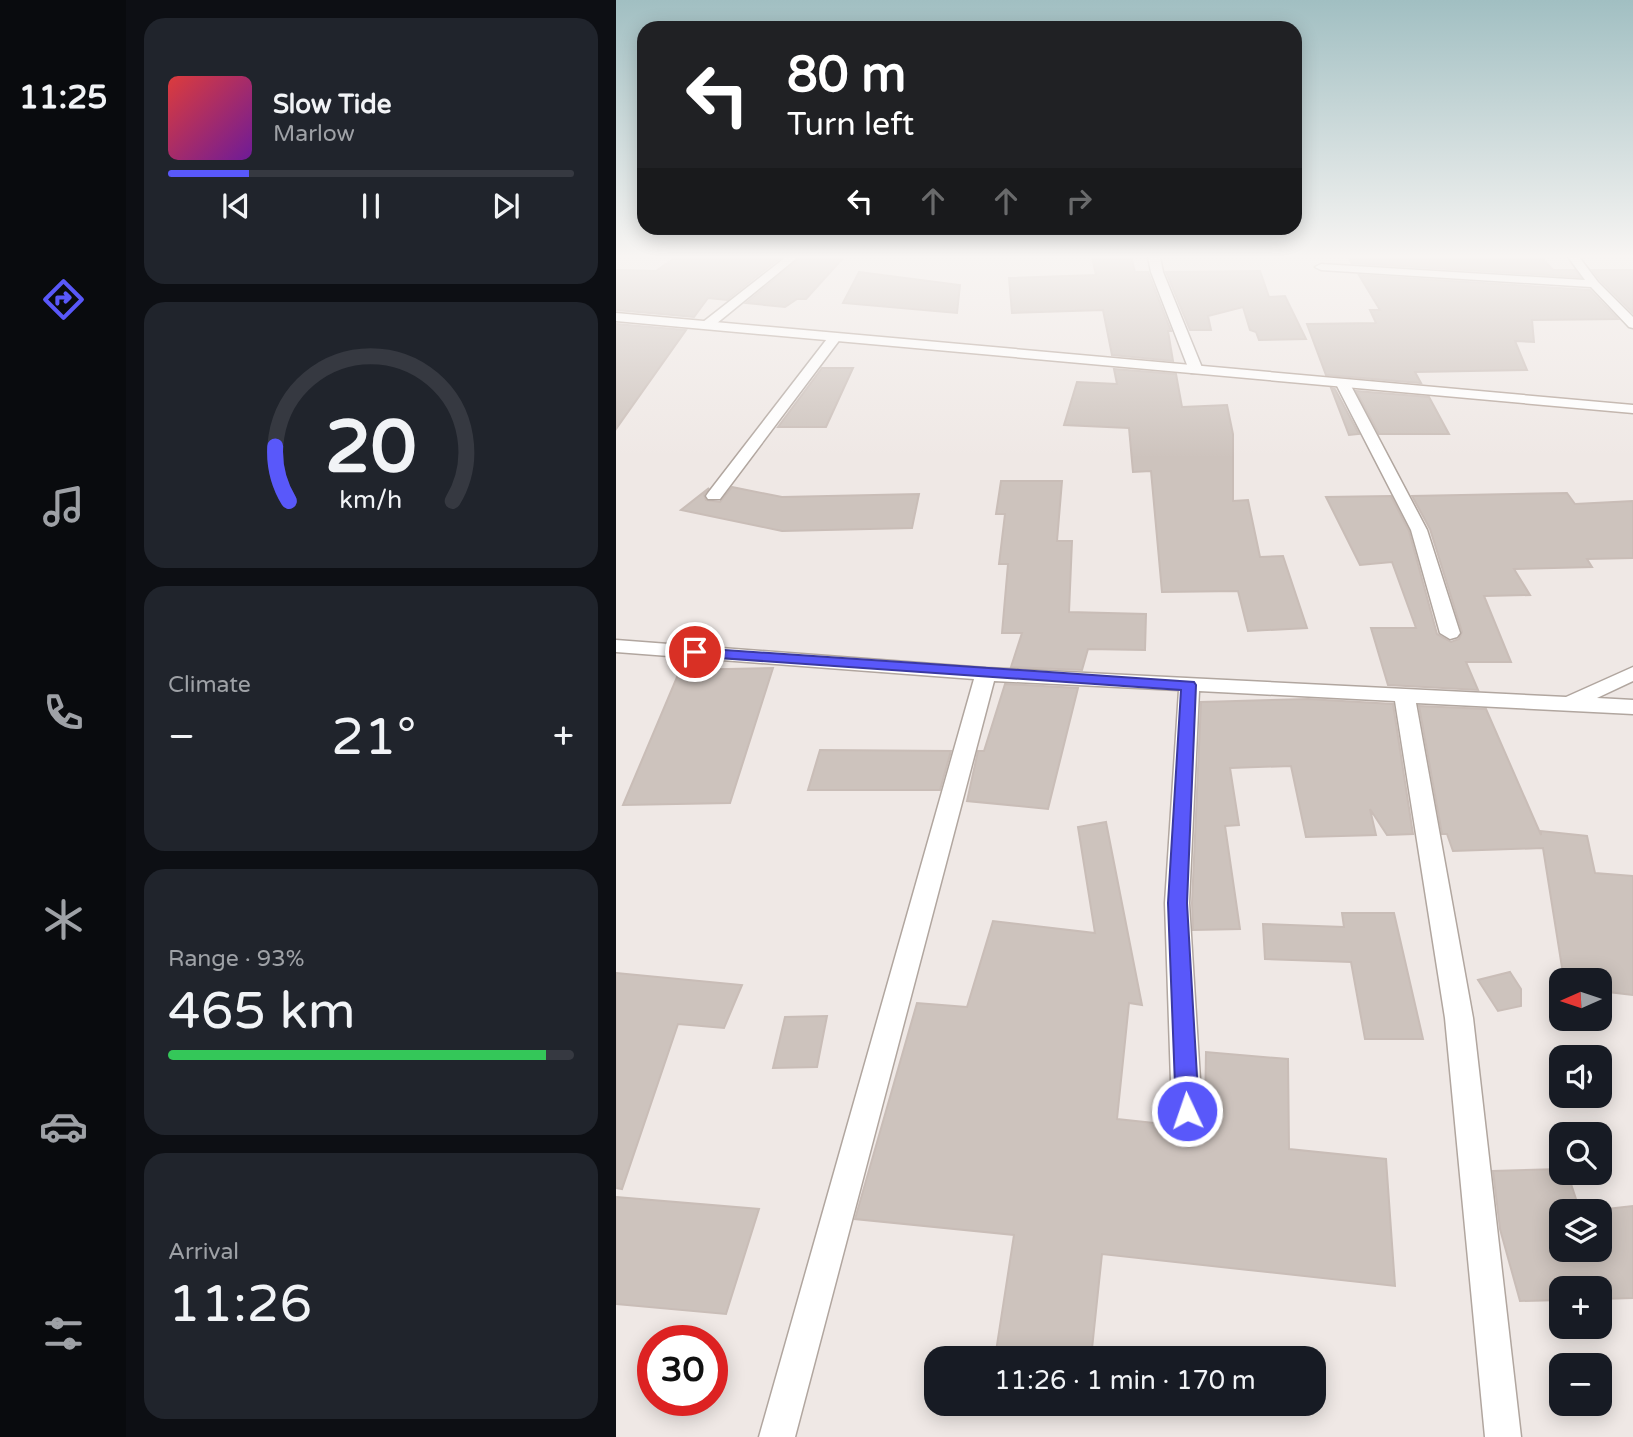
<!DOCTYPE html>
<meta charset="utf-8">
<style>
:root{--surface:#171b24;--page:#20242c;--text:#f1f3f6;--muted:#9ea1a6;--line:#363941;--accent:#5958fa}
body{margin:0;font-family:"Varela Round",sans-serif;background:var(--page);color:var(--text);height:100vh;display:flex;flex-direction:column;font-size:26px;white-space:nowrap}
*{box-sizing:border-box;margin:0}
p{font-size:23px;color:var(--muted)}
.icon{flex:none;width:38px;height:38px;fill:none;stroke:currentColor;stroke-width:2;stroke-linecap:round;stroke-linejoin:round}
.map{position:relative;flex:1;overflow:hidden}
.sheet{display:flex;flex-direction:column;gap:18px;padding:18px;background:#0d0f14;width:490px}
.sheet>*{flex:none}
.guide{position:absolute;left:21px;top:21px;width:665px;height:214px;border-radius:21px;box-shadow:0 4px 18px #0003;background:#202124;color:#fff;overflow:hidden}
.needle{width:46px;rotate:267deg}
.controls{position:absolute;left:933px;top:968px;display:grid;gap:14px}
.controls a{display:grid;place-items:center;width:63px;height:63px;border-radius:14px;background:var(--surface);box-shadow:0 4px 18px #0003;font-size:35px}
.speed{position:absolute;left:21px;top:1325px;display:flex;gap:14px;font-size:35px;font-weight:700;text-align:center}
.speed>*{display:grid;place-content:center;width:91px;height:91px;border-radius:50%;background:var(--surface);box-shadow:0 4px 18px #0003;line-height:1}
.speed .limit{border:10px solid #d22;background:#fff;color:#111}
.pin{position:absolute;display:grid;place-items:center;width:60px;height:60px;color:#fff;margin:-30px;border:4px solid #fff;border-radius:50%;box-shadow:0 2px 7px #0007}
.me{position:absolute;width:77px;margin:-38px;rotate:357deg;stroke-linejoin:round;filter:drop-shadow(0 0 5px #0008)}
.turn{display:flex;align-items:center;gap:24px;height:147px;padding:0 35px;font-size:32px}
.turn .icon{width:91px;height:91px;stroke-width:2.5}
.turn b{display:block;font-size:49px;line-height:60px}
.lanes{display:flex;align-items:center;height:66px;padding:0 35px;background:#0003;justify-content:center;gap:35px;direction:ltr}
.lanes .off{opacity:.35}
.big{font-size:52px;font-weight:600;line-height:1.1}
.sheet .widget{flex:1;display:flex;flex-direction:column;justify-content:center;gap:10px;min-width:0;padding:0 24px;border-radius:21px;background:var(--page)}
.sheet .dial{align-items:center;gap:0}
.dial svg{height:182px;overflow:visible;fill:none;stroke:var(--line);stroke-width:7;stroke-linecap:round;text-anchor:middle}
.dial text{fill:var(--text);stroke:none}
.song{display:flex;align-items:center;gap:21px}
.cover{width:84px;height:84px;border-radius:10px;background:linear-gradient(135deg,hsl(0 70% 55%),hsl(280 70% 35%))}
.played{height:7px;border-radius:4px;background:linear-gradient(90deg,var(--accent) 20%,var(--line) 20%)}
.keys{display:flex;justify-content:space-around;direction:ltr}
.heat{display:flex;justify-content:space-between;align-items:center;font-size:38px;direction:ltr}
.charge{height:10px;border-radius:5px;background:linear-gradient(90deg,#34c759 93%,var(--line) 0)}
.trip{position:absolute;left:308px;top:1346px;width:402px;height:70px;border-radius:21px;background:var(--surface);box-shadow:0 4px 18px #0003;font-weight:600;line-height:70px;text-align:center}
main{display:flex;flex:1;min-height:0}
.menu{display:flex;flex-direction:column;width:126px;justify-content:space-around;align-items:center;background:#090b0e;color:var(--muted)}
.menu .icon{width:49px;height:49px}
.menu .current{color:var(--accent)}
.menu b{font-size:32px;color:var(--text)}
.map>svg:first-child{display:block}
</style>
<main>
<nav class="menu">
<b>11:25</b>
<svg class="icon current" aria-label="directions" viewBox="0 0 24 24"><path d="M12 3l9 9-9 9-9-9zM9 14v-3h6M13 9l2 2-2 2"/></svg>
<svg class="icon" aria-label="music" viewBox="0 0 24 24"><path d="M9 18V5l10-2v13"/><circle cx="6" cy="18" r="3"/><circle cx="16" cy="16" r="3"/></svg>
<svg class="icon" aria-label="phone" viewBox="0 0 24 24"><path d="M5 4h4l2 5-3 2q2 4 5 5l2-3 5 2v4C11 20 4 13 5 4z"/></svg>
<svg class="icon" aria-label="climate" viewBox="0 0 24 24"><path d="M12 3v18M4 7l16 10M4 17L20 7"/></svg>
<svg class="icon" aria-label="car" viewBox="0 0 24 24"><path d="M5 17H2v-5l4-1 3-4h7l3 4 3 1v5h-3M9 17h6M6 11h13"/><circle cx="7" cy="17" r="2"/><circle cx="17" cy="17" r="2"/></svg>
<svg class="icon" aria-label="filters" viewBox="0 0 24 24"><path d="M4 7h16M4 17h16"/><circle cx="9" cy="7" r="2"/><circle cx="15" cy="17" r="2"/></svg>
</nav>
<section class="sheet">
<div class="widget">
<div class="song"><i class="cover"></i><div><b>Slow Tide</b><p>Marlow</p></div></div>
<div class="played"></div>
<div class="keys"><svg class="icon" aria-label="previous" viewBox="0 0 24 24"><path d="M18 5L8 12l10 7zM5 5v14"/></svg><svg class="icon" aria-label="pause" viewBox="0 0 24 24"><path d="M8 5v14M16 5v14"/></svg><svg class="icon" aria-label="next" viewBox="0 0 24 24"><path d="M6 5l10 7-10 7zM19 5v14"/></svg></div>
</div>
<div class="widget dial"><svg viewBox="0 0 100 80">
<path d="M14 69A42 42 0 1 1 86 69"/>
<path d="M14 69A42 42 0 0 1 8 45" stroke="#5958fa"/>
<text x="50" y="56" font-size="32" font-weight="700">20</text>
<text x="50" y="72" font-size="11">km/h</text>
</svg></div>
<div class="widget"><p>Climate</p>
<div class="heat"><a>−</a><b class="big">21°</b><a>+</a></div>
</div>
<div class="widget"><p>Range · 93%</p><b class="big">465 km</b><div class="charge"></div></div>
<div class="widget"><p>Arrival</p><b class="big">11:26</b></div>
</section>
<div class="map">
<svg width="1017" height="1437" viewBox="0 0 1017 1437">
<rect width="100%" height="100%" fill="#efe8e5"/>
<path fill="#cdc3bd" stroke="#c9bdb7" stroke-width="2" d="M60,257H165L111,300L92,298L78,317L0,310V270L40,271Z
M185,257H228L190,299H181L169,307L130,303Z
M476,257H515L519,272H532L555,331H552L557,361L496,355L487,310L396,313L393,278L480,275Z
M732,257H925L937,270H959L964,277L736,263Z
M976,270H1017V313L984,280Z
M644,271L653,297L669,296L690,339L643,340L640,332L634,330L627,307L592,316L595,330H574L550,272Z
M243,272L344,285L341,313L227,303Z
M743,275L974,290L1002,319L916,320L918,342L899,341L911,370L799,372L805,383L710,375L691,324L760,323L754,310H764Z
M0,324L70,330L0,429Z
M206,368H237L210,427H162Z
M498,369L560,374L566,407L611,405L617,434V501L632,500L644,557L667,556L691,628L632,631L622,591L546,592L535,471L517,472L513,428L448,425L461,382L501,384Z
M715,388L719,389L743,434L733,435Z
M740,391L813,397L833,434H763Z
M385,481H446L441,541H456L453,612L530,614L529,650L472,649L466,670L395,667L406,633H386L392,564H383L389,514H380Z
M116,487L166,497L303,494L296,528L166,531L65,510L93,488L88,495L90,500L104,502Z
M951,493L959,504L1017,501V558L971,559L976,567L898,569L914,595L868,596L895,662H850L862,690L772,685L755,628H800L776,562L744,565L710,497L775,496L793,531L821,634L835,642L843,639L846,632L814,529L796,496Z
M157,668L114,803L7,805L64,670Z
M389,684L462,688L432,809L351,801L362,751H368Z
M692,699L777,704L797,834L771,835L754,809L760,835L690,837L675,766L614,768L623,825L609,826L624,929L577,930L576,903L585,702Z
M803,706L870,709L925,835V831L971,836L979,873L1017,876V995L984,991V980H948L927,848L837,851L831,834H826Z
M204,750L335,751L324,790H192Z
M490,822L526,1005L513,1003L501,1119L585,1128L589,1111L590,1052L672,1059L673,1149L770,1159L779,1286L486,1254L475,1358H379L398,1235L239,1219L301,1003L351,1007L377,921L479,933L462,827Z
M726,913H778L807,1039H749L735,962L649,959L647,924L728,927Z
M894,972L905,989V1006L882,1011L862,980Z
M0,973L126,985L108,1028L62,1024L6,1189L0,1188Z
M211,1016L201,1067L157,1068L169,1017Z
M945,1169V1172H951L964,1211H945V1250H984V1211H973L1017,1206V1298L984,1299V1288H945V1300L904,1301L884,1229L877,1171Z
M0,1197L143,1209L110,1314L0,1304Z"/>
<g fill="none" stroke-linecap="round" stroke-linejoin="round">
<g stroke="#b1a69f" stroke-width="3">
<path id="minor" d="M170,257H182L95,328H87V322Z
M532,257H544L547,272L587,370L585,373H575L573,370L535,272Z
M952,257H963L982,282L1017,317V328L1013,327L975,287L705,270L699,267L705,264L969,280Z
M219,334L225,338L104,499H92L90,496L92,493L214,335Z
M727,380L734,384L811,530L844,633L841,637L834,639L824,633L795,530L720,384Z
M0,640L370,668L950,697L1017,667V681L981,698L1017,700V714L800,703L857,1018L905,1437H869L829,1018L779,701L583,691L573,903L586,1111L581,1121L571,1124L561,1121L556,1111L549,903L563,690L378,681L179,1437H143L358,679L0,652Z"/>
</g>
<g stroke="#b4a49a" stroke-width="3">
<path id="secondary" d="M0,313L1017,405V413L0,321Z"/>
</g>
<use href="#minor" fill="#fff" fill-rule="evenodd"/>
<use href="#secondary" fill="#fff" fill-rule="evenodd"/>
</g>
<linearGradient id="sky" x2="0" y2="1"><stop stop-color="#a1bfc2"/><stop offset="0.56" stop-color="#f8f5f3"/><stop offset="1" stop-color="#f8f5f3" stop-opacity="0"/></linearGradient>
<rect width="1017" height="458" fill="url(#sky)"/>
<path fill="#5958fa" stroke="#3a39a2" stroke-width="2" d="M79,648L578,682L580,685L571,903L583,1111L579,1118L571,1121L563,1118L560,1111L552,903L565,690L74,656L72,652L74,649Z"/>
</svg>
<div class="controls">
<a><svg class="needle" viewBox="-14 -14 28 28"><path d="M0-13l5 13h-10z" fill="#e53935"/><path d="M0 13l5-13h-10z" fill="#9ea1a6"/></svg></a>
<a><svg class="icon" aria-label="sound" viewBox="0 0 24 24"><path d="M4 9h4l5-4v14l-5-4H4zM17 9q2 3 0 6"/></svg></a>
<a><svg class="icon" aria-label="search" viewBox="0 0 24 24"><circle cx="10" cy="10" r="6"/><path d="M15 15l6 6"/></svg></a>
<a><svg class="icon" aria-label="layers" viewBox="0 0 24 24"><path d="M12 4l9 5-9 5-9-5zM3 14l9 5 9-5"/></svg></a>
<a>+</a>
<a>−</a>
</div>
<div class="speed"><div class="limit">30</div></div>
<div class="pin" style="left:79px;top:652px;background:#d93025"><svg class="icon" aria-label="arrive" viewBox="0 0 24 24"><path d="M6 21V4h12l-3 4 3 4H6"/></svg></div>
<svg class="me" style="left:571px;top:1111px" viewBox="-20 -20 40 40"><circle r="17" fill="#5958fa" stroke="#fff" stroke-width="3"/><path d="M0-11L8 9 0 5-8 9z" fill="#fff"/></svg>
<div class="trip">11:26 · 1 min · 170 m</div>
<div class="guide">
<div class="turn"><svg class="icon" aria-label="left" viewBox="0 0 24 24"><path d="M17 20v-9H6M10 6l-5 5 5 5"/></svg><div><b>80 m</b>Turn left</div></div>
<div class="lanes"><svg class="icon" aria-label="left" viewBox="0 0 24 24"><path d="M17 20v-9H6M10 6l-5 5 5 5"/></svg><svg class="icon off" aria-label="ahead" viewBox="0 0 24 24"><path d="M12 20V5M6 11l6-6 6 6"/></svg><svg class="icon off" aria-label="ahead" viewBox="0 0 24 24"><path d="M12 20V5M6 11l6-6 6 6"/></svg><svg class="icon off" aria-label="right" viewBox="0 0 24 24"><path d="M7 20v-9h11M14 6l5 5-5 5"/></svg></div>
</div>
</div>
</main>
